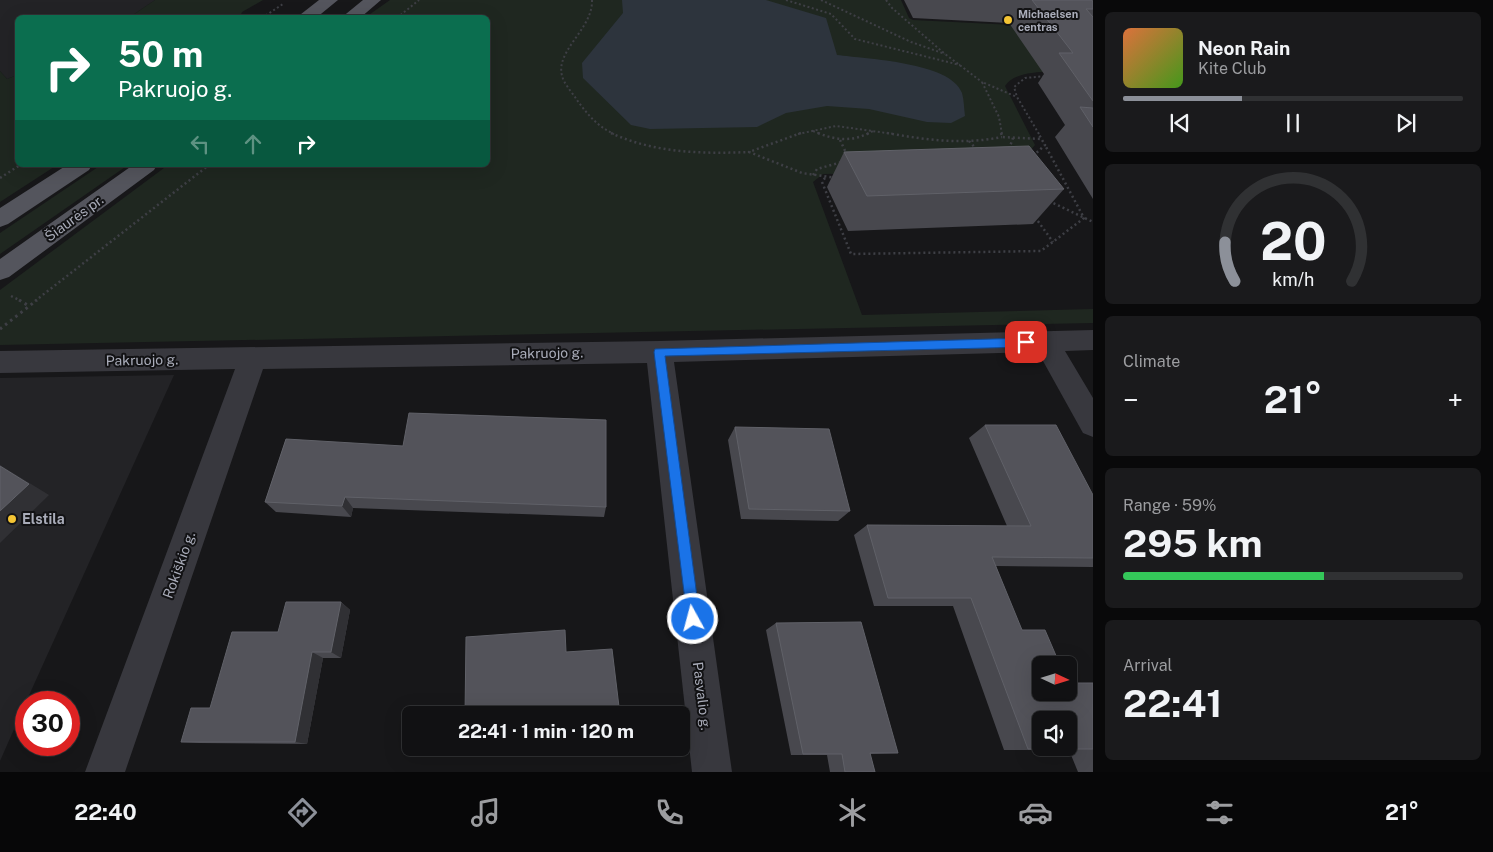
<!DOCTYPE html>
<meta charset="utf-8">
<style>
:root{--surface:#111113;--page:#1a1a1c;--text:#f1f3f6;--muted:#9c9da0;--line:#303133;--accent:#8c9099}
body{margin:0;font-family:"Public Sans",sans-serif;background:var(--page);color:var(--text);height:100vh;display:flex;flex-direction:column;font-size:19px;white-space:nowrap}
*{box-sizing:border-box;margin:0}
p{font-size:16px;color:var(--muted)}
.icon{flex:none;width:28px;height:28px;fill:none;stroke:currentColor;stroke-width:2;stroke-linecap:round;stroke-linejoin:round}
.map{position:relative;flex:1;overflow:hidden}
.details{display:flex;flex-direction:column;gap:12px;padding:12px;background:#09090a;width:400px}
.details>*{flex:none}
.hud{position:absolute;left:15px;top:15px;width:475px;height:152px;border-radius:8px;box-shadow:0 5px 20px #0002,0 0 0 1px var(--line);background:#0b6e4f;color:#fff;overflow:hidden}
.needle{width:32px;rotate:94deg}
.buttons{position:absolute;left:1032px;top:656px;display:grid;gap:10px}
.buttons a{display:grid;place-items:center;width:45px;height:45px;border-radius:8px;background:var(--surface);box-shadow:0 5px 20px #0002,0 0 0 1px var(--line);font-size:25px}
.speed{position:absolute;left:15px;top:691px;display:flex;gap:10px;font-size:25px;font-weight:700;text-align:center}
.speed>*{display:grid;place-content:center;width:65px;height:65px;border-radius:50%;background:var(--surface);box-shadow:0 5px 20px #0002,0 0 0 1px var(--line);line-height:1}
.speed .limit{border:8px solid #d22;background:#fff;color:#111}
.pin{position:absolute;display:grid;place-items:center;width:42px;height:42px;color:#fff;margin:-21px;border-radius:10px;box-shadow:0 2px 8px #0006}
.me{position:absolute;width:55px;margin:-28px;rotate:353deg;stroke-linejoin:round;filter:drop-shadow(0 0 4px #0008)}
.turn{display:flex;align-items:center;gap:18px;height:105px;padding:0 20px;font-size:22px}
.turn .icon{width:65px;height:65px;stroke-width:2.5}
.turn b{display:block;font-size:35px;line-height:42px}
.lanes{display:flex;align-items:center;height:48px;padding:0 20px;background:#0003;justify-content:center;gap:25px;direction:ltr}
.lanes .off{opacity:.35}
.big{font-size:38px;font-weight:700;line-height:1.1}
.details .widget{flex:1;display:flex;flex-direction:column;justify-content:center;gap:8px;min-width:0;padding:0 18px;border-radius:8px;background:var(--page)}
.details .dial{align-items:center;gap:0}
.dial svg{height:130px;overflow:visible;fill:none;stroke:var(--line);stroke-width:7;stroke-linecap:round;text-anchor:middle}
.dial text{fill:var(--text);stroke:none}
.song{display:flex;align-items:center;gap:15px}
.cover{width:60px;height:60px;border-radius:8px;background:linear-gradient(135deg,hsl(20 70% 55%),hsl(100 70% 35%))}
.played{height:5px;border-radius:2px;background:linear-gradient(90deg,var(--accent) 35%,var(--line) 35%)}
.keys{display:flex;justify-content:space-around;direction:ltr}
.heat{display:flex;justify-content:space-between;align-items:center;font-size:28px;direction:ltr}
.charge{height:8px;border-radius:4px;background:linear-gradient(90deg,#34c759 59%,var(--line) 0)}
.trip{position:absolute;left:402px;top:706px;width:288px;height:50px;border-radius:8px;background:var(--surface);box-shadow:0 5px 20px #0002,0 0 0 1px var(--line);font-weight:700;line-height:50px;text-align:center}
.menu{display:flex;height:80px;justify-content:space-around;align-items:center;background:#070708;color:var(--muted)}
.menu .icon{width:35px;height:35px}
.menu .current{color:var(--accent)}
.menu b{font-size:22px;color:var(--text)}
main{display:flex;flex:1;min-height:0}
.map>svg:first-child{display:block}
</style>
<main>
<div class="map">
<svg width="1093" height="772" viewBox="0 0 1093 772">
<rect width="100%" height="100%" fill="#171719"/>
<path fill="#232326" d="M0,0H155L130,17L18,18L17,75L7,79L0,71Z
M174,375L26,702L0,761V378Z"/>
<path fill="#1f2720" d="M155,0H263L242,12L240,17H130Z
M390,0H901L909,18L913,20L1032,26L1073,0L1093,74C1071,73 1018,65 1005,86L1035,145L1011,172L823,174L813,182L862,315L1093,309V323L0,345V290L168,165H488V18L366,17Z
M0,71L7,79L17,75L18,165H57L0,202Z
M101,165H128L0,254V233Z"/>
<path fill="#2d343d" d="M622,0H766L826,18L837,55C866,59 951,62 962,93C964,100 964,109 965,116L951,123L927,122L869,109L827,106L786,113L757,127L650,129L631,125L583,78L582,63L623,13Z"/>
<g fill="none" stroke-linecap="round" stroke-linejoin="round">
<path stroke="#3e3f45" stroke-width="2" stroke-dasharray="2 2.5" stroke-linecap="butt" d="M592,0C593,31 550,53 564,81C567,87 573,94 577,100C587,114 598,127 614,134
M786,0L831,14L855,39L960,65
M821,0L911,42L945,54
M886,0L892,8L945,54L982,82
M262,18L283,4
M397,18L419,0
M813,131L821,134
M798,134L836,126L894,134
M867,134L873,131
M1002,134L999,117L982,82L1017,97
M1039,134L1017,97L1014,87L1025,78L1047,76"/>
<path stroke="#3e3f45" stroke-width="2.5" stroke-dasharray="2 3" stroke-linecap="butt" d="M611,133C654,153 702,154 749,152
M801,133L749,152L802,173L836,178
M818,133C835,140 852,142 869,133
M887,133C926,140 963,145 1002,137
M1001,133L1002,137L1041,139
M840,140L847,155
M969,141L978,151
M1009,149L1013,138
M1033,156L1045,145L1038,133
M813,175L817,169L842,162
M0,178L20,165
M825,178L822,182L851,254L1041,251L1084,218L1045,145
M1049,201L1093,222
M1035,217L1053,242
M11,296L21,301
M35,301L209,165"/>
<path stroke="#3e3f45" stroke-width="3" stroke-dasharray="2.5 4" stroke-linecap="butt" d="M19,300L29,306
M0,329L37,300"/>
<path fill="#38383e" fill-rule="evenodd" d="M1093,330V350L1065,351L1093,398V437L1083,433L1038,352L674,362L732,772H692L647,363L263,369L125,772H85L235,369L0,373V351L659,341Z"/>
<path fill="#54555d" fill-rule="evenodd" d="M319,0H338L316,18H296Z
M363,0H381L360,18H341Z
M67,165H92L89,170L8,224L0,227V208Z
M133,165H157L154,170L9,277L0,280V259Z"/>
</g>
<path fill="#48484e" d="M904,0H1092L1093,2V199L1055,137L1065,125L1038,83L1044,74L1009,23L913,18Z
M844,152L1064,189L1033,224L848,231L827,187Z
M985,425L1093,495V567L996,566L1041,692L1093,683V772H1078L1069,750H1004L953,606H874L854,535L867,525L1007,526L969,438Z
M735,427L850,511L838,521L741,519L728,440Z
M286,439L606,507L604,517L353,508L351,517L276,512L265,502Z
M341,602L350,610L341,658H323L307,744L199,743L181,742L278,632Z
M776,623L898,753L870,754L875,772H830L827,755H791L766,630Z
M566,652L620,715H465Z"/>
<path fill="#303034" d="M0,465L49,495L0,543Z
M345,497L353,508L351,517L342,506Z
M341,602L350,610L341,658L331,652Z
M312,652L323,658L307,744L295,742Z"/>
<path fill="#53535a" stroke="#606168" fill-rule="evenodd" d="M1032,0H1092L1093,2V9H1086L1093,17V101L1059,53H1073Z
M1080,107L1093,108V127Z
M1029,146L1064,189L867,196L844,152Z
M409,413L606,420V507L345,497L342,506L265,502L286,439L403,446Z
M985,425H1056L1093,495V558L992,557L1022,630H1045L1060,665H1041V692H1069V683H1093V749H1028L971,598H888L867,525L1031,526ZM1041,720H1069V748H1041Z
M735,427L829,429L850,511L749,509Z
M0,466L29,484L0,511Z
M286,602H341L331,652H312L295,742H181L191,708H210L232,632H278Z
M861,622L898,753H870L875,772H845L842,754H803L776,623Z
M565,630L566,652L612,649L620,715H504V713L465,715L466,637Z"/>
<path fill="#1a73e8" stroke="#114b97" d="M1026,338L1032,342L1026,347L665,356L700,619L698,624L693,626L688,624L654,352L655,349Z"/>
<g fill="#f4c434" stroke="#121214" stroke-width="2">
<circle cx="1008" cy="20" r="5"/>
<circle cx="12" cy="519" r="5"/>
</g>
<g text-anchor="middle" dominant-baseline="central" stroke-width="4" stroke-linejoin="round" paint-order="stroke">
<g font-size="11" font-weight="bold" fill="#a9acb9" stroke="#121214" text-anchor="start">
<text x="1018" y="14">Michaelsen<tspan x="1018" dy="13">centras</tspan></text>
</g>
<g font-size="14" fill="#a9acb9" stroke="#121214">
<text transform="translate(74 218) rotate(-36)">Šiaurės pr.</text>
<text transform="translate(547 353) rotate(-1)">Pakruojo g.</text>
<text transform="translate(142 360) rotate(-1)">Pakruojo g.</text>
<text transform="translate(179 565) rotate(-70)">Rokiškio g.</text>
<text transform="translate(702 696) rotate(83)">Pasvalio g.</text>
</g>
<g font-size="14" font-weight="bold" fill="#a9acb9" stroke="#121214" text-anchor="start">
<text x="22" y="519">Elstila</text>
</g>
</g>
</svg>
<div class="buttons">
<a><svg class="needle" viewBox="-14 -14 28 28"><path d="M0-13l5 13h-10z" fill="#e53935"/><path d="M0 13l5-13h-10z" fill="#9c9da0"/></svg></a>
<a><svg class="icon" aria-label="sound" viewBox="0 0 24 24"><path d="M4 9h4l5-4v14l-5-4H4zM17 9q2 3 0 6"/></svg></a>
</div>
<div class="speed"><div class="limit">30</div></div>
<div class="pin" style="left:1026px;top:342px;background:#d93025"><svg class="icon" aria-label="arrive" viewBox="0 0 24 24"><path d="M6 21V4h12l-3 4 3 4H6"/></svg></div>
<svg class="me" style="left:693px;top:619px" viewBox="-20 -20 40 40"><circle r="17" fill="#1a73e8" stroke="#fff" stroke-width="3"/><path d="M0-11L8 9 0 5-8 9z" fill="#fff"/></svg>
<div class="trip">22:41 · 1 min · 120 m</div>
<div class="hud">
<div class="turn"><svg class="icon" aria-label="right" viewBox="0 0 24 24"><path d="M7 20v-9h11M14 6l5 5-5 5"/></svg><div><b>50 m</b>Pakruojo g.</div></div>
<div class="lanes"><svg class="icon off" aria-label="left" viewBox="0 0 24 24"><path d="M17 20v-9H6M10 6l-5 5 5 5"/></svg><svg class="icon off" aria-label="ahead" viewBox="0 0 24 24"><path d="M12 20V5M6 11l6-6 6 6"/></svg><svg class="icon" aria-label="right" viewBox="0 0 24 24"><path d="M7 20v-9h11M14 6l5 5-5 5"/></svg></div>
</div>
</div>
<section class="details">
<div class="widget">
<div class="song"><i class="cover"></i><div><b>Neon Rain</b><p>Kite Club</p></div></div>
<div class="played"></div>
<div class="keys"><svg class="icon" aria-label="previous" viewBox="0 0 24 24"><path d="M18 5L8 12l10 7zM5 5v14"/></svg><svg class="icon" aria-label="pause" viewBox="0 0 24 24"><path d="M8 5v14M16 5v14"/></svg><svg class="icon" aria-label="next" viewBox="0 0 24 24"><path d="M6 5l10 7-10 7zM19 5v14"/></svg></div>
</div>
<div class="widget dial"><svg viewBox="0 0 100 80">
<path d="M14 69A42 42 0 1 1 86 69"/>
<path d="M14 69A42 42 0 0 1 8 45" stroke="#8c9099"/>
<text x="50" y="56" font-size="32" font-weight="700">20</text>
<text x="50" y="72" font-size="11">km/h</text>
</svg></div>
<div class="widget"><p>Climate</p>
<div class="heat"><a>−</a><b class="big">21°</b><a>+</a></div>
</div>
<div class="widget"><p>Range · 59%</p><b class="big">295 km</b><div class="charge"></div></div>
<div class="widget"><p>Arrival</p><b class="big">22:41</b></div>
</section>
</main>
<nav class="menu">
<b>22:40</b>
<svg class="icon current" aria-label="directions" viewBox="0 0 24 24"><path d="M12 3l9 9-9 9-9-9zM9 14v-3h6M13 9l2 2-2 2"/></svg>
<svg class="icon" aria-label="music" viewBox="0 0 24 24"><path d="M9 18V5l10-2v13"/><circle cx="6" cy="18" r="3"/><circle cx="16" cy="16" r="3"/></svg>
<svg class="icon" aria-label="phone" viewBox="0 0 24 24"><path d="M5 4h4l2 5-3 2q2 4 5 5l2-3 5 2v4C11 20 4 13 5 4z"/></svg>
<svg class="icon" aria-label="climate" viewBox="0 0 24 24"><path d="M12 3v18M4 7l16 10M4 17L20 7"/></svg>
<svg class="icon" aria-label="car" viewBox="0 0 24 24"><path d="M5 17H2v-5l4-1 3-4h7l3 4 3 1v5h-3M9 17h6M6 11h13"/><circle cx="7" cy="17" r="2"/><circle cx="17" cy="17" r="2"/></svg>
<svg class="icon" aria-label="filters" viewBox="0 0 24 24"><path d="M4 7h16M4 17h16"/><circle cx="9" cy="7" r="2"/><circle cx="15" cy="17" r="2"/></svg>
<b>21°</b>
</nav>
